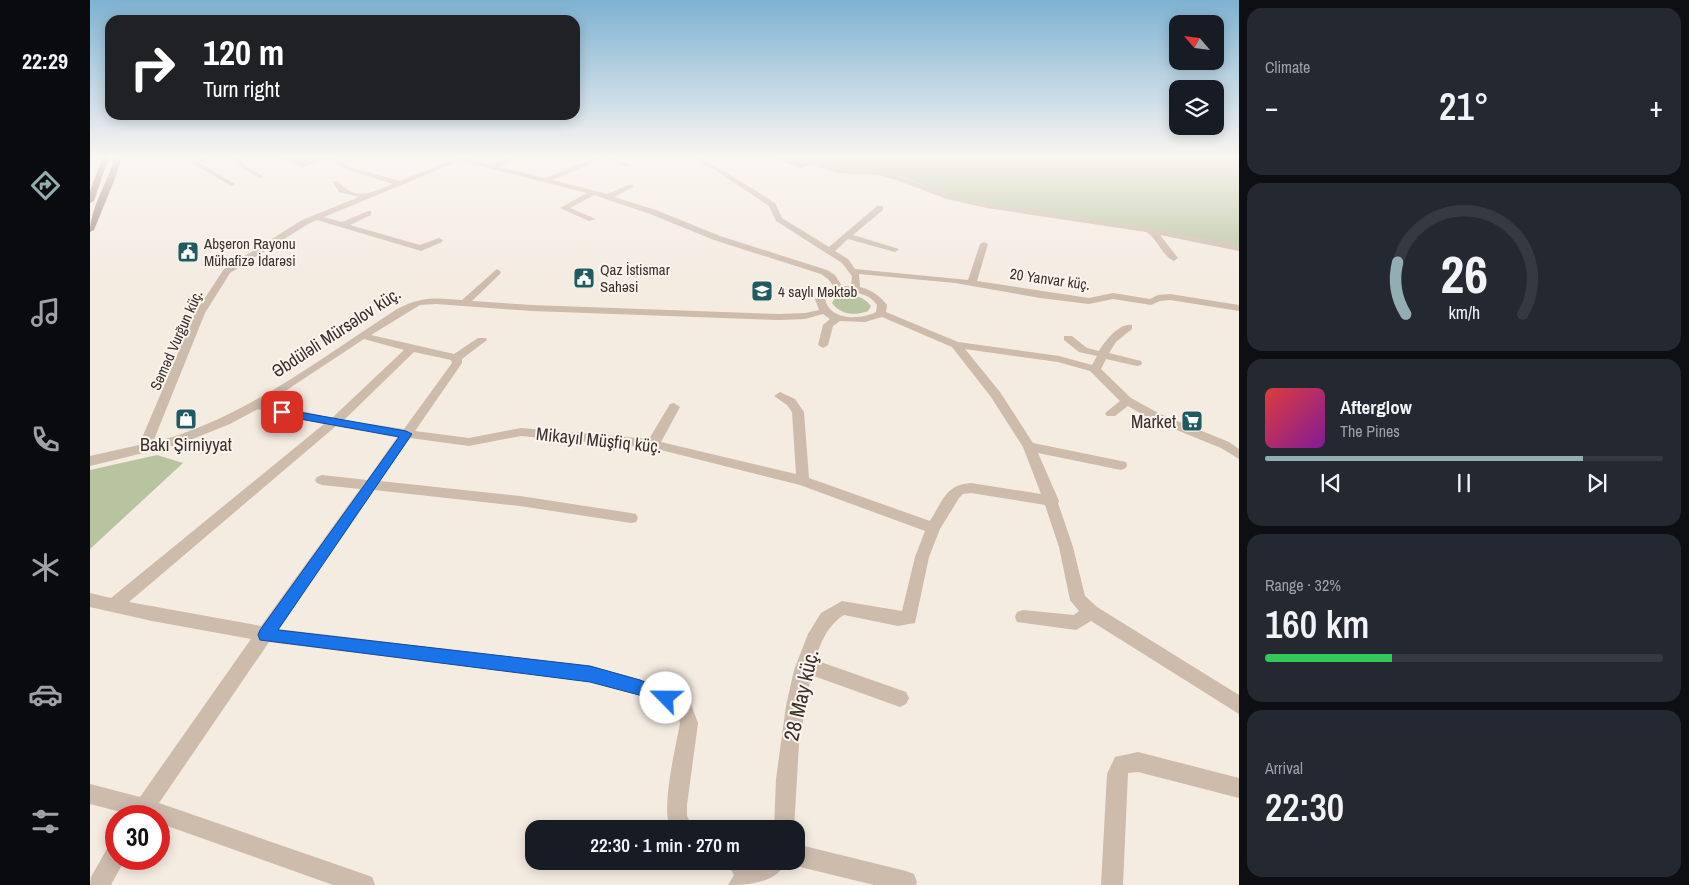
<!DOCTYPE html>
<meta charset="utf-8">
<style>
:root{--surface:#171b24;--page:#242831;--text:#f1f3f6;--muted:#9ea1a6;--line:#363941;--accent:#92aeb2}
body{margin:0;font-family:"Archivo Narrow",sans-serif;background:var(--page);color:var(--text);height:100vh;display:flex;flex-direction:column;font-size:19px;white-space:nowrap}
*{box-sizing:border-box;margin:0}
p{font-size:16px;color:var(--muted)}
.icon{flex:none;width:28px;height:28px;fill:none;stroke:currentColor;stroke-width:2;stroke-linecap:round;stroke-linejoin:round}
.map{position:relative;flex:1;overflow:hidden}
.panel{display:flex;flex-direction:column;gap:8px;padding:8px;background:#0d0f14;width:450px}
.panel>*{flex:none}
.banner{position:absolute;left:15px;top:15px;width:475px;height:105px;border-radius:15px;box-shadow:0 2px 12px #0003;background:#202124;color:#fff;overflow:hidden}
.needle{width:32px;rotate:298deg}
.controls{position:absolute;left:1079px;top:15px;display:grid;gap:10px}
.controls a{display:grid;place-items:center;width:55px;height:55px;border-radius:10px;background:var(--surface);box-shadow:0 2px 12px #0003;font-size:25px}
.speed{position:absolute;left:15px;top:805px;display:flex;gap:10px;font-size:25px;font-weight:700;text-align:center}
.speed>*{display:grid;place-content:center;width:65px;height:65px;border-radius:50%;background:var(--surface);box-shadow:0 2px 12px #0003;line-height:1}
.speed .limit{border:8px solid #d22;background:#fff;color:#111}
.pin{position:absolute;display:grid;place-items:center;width:42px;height:42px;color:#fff;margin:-21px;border-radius:10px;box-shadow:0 2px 8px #0006}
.me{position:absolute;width:55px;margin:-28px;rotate:293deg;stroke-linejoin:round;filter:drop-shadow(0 0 4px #0008)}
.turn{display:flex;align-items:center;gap:18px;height:105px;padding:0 15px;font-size:22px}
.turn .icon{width:65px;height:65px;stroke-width:2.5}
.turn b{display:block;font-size:35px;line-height:42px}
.big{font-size:38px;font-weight:600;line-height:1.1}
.panel .tile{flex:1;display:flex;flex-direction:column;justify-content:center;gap:8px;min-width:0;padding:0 18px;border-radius:15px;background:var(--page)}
.panel .dial{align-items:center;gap:0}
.dial svg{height:130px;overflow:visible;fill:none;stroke:var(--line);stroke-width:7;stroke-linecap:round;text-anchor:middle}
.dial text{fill:var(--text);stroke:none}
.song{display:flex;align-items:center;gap:15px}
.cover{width:60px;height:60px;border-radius:8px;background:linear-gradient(135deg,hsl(0 70% 55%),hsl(290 70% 35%))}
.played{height:5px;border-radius:2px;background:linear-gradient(90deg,var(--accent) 80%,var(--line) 80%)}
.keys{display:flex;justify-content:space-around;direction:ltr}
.heat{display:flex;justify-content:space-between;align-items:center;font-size:28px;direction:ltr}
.charge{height:8px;border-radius:4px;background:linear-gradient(90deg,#34c759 32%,var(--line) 0)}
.trip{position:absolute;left:435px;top:820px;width:280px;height:50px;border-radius:15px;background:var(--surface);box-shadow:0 2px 12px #0003;font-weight:600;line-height:50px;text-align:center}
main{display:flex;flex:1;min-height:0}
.tabs{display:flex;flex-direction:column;width:90px;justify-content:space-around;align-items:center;background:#090b0e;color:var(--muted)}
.tabs .icon{width:35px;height:35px}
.tabs .selected{color:var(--accent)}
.tabs b{font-size:22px;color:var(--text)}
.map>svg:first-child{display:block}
</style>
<main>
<nav class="tabs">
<b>22:29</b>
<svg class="icon selected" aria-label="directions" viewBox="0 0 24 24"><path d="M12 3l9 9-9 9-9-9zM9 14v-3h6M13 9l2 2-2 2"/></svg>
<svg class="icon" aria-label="music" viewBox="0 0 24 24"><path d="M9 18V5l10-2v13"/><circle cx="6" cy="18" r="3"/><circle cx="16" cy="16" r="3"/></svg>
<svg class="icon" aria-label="phone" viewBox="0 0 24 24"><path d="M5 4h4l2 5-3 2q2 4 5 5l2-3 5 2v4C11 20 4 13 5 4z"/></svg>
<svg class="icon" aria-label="climate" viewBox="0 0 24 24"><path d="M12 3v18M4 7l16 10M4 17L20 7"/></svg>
<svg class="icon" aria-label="car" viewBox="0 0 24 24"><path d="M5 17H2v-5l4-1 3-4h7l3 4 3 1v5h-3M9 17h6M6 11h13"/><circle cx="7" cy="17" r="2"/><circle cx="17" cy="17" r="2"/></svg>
<svg class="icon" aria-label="filters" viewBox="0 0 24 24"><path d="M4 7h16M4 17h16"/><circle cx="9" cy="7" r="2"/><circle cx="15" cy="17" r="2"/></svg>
</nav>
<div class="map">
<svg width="1149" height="885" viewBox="0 0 1149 885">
<rect width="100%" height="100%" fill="#f4ebe1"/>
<path fill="#b8c4a0" d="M186,156H247L213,167Z
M655,156H1149V249L1073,232L910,207L869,198L812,177L783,171L752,170L726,163L712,168L677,157Z
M754,295C766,295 774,297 781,306L778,311C765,316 751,315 742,303L745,298Z
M67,455L93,463L0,549V470Z"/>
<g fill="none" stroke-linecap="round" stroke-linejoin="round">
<path fill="#cdbbac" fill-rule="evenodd" d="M8,156H22L0,161V157Z
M119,156H128L109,162L145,184V186H141L100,162Z
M141,156H147L153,164L174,177L169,178L149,166Z
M249,156H258L249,160L262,168L310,181L372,156H380L376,159L401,165L425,156H433L409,167L456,178L509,156H518L540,165L537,167L514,158L463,180L517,194L539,185H543V187L524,197L566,210L630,236L737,270L745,275L752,286H761L762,276L752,263L686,221L679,206L630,173L599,156H606L634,171L685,203L692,218L739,247L787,206H793V210L763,235L809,249L805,252L758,239L745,251L758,259L765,269L878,280L890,244L894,242L898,244L887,281L999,298L1023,293L1060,299L1068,295L1080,294L1149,305V311L1080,300L1070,301L1061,305L1023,299L999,304L950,298L865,283L769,274L770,287C782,290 789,295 797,305L796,312L868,342L969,356L1002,365L1007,356L989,352L974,340V336H982L997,348L1009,351C1015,341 1029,323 1042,325V329L1026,342L1019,353L1051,361L1052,363L1051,365L1047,366L1016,359L1011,369L1041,398L1070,414L1139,442L1149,449V459L1131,448L1062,420L1038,406L1025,416H1017L1015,413L1030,401L1000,371L968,362L875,349L910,392L943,443L1036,462L1037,465L1036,468L1031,470L948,453L969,501L968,503L983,547L995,596L1007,607L1149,695V714L1001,621L986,630L927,622L925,617L927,612L933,610L984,615L989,611L980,600L969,547L955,505L881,493L873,494L869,498L850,529L839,557L825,623L808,626L754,615C737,626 731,642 725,660L816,692L819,698L816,704L810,707L721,675L709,744L704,829H684L686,779L696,706L704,670L718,634L731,613L752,601L812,611L825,557L835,531L710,485L563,448L431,436L379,446L320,438L290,481L430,496L541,513L546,514L548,518L546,522L541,523L430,506L284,490L188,629L500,666L563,683L592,697L601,704L608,723L597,805V816L604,829H581C570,811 586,746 590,723L588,715C563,696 530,689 500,682L179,642L69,803L274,874L282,877L285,885H243L69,823V816H39V814L0,804V784L50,797L161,639L62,621L0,607V593L21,598L234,424L179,413L168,409L140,424L90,444L0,466V456L49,445L105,313L134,269L212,220L269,197L249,192L243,182L244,181H248C265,202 283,192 303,184L258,170L240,160ZM370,161L497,193L470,208L499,221L506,219L480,208L504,195L560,214L624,240L731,274L738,279L744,287L733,290L725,299L729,310L715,313L689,314L442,305L382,301L410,274L411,272L407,269L372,300C343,298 333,296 307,309C232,357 150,422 63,442L115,313L140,273L218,224L227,220L331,251L352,242L353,240L349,238L330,245L260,225L281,215V211H278L252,222L234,217ZM755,292C768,292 779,294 787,305L786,312C770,320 740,321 735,299L739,294ZM346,304L442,311L689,320L715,319L733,314L740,319L733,325L728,345L733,348L738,345L743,326L750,321L775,322L792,317L862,347L901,397L933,447L951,494L881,483C855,485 853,501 840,521L719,478L714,412L705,399L690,392L684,396L697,405L702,412L706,474L571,442L590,407L584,403L580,404L559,439L431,428L379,438L325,431L372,363V359L397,340L396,338H388L364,354L281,335L330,305ZM274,339L314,350L242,418L177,403ZM324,352L361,360L362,363L314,429L254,420ZM246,426L308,436L277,480L232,475L227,477L225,480L227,483L232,485L270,489L171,626L39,602Z
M713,159L749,169L787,171L805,175L862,195L897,204L1058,228L1149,245V251L1070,235L1088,258L1084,261C1071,255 1068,239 1056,232L897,208L857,199L803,179L787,175L749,173L711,162V160Z
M1048,752L1149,778V798L1048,772L1038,773L1033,885H1011L1017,774L1025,757Z
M26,844V859H35L21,885H0L1,877L18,847Z
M706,844L816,871L824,874L827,882L826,885H784L706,866L698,861H706Z
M636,861H660L661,863L666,861H697C687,883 659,885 638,885L644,875Z"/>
<path fill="#a18a7d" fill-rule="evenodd" d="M13,156H19L4,201L0,203V191Z
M26,156H32L26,176L4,230L0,232C0,209 18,180 26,156Z"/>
</g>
<linearGradient id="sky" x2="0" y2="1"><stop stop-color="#7eb2d2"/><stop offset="0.56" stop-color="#faf6f2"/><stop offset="1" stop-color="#faf6f2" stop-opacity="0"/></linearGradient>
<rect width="1149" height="280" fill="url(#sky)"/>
<path fill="#1a73e8" stroke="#114b97" d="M192,409L316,431L322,434L188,630L500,666L550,680L581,693L584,698L581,704L576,706L549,695L500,682L170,640L168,635L170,630L309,437L188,415L186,412Z"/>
<defs>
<g id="civic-square" transform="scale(1.125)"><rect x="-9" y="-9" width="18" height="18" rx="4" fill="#1f5a5e" stroke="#fbf5ee"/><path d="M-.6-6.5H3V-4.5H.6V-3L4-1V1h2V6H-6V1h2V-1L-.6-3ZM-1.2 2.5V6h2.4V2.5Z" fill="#fff"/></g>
<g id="school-square" transform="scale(1.125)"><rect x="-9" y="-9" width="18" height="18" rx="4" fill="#1f5a5e" stroke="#fbf5ee"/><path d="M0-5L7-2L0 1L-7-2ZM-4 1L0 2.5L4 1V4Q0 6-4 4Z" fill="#fff"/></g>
<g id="shop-square" transform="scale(1.125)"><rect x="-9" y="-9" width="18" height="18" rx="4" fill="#1f5a5e" stroke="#fbf5ee"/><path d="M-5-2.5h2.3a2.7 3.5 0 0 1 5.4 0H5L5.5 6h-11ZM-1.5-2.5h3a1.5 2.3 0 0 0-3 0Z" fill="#fff"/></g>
<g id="supermarket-square" transform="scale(1.125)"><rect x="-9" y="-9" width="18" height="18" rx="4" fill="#1f5a5e" stroke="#fbf5ee"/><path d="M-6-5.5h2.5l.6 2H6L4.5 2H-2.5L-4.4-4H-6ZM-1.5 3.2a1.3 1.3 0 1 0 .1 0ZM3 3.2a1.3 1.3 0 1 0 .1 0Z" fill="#fff"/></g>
</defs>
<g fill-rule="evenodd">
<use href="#civic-square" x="98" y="252"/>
<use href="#civic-square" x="494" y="278"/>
<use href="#school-square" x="672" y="291"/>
<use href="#shop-square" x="96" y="419"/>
<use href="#supermarket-square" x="1102" y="421"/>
</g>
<g text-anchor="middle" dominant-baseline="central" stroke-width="4" stroke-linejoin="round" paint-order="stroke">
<g font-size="15" fill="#3b302b" stroke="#fbf5ee" text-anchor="start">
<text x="114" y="243">Abşeron Rayonu<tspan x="114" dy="17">Mühafizə İdarəsi</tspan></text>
<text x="510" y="269">Qaz İstismar<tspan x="510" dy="17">Sahəsi</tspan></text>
<text x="688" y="291">4 saylı Məktəb</text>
</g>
<g font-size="15" fill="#3b302b" stroke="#fbf5ee">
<text transform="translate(960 279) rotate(8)">20 Yanvar küç.</text>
<text transform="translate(86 340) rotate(-66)">Səməd Vurğun küç.</text>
</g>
<g font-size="18" fill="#3b302b" stroke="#fbf5ee">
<text transform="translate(246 332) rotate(-33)">Əbdüləli Mürsəlov küç.</text>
<text transform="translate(509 440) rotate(6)">Mikayıl Müşfiq küç.</text>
</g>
<g font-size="18" fill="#3b302b" stroke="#fbf5ee" text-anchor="end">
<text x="1086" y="421">Market</text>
<text x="96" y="444" text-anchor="middle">Bakı Şirniyyat</text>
</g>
<g font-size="21" fill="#3b302b" stroke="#fbf5ee">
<text transform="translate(711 695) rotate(-77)">28 May küç.</text>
</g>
</g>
</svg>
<div class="controls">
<a><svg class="needle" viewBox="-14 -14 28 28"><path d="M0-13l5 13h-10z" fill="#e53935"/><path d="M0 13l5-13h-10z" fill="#9ea1a6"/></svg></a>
<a><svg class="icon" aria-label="layers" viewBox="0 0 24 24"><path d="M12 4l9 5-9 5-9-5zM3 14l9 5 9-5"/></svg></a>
</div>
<div class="speed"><div class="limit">30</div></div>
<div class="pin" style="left:192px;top:412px;background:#d93025"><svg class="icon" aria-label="arrive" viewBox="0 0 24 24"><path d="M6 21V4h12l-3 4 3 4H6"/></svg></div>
<svg class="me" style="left:576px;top:698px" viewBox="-20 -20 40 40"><circle r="19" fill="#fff"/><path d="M0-13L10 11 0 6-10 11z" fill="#1a73e8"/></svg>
<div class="trip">22:30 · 1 min · 270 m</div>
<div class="banner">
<div class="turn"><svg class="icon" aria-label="right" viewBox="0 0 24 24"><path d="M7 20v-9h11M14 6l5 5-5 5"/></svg><div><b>120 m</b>Turn right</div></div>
</div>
</div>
<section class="panel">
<div class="tile"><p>Climate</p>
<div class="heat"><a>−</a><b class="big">21°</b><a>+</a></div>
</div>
<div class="tile dial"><svg viewBox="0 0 100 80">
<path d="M14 69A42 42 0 1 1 86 69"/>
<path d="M14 69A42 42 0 0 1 9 37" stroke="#92aeb2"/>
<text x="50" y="56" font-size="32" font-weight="700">26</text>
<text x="50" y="72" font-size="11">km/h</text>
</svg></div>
<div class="tile">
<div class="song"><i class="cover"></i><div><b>Afterglow</b><p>The Pines</p></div></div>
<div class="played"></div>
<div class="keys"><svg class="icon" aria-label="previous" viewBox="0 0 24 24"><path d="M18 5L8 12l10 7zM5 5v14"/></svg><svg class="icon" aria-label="pause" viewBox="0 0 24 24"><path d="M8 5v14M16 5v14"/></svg><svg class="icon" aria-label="next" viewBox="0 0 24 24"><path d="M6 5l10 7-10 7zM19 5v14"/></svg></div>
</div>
<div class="tile"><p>Range · 32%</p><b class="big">160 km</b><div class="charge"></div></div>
<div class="tile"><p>Arrival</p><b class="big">22:30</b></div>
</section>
</main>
